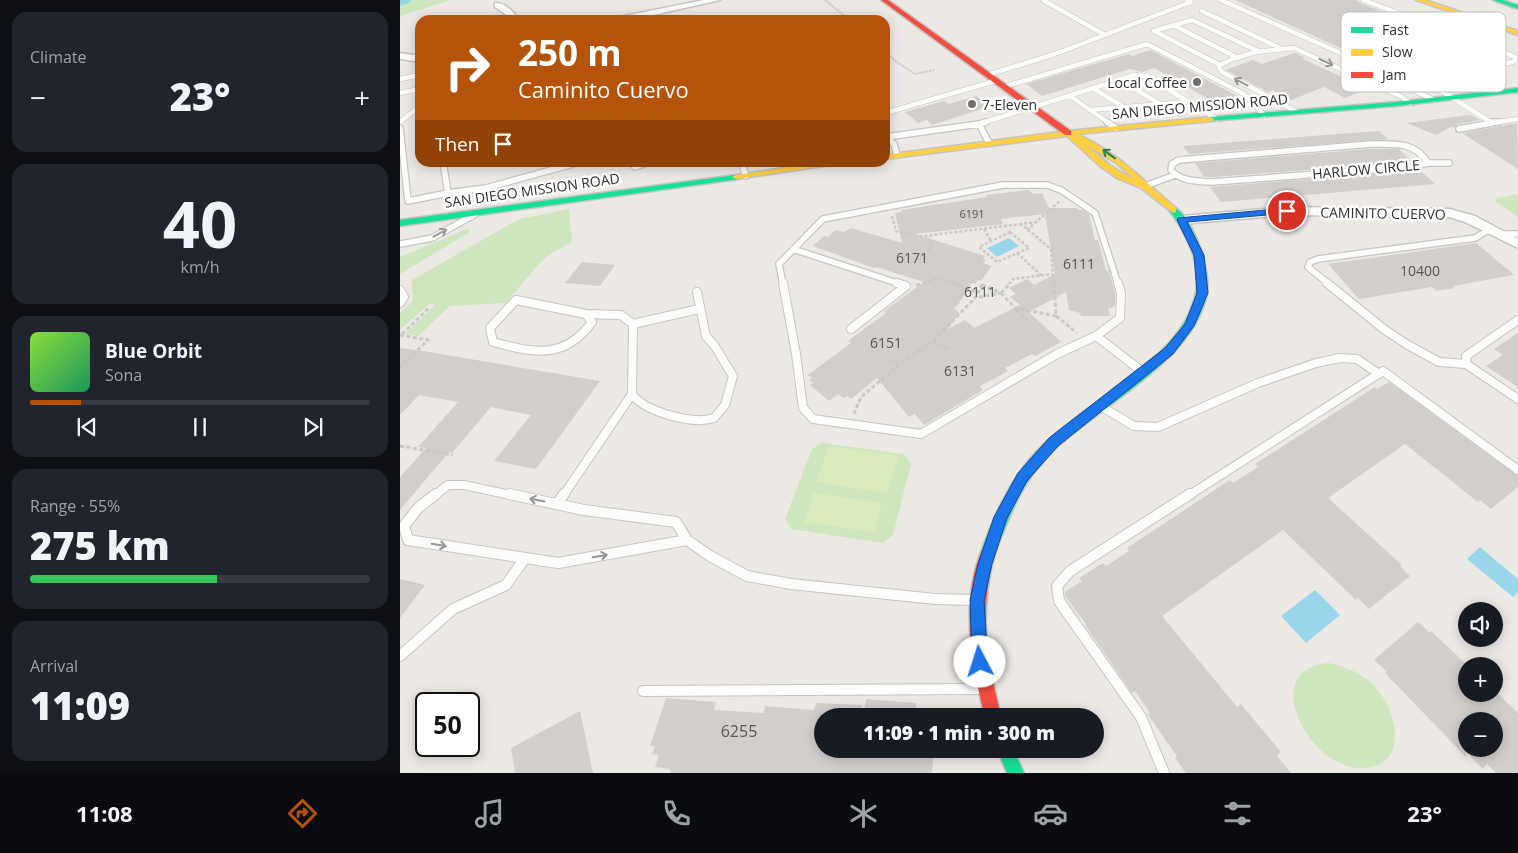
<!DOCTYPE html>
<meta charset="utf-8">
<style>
:root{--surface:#171b24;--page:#20242c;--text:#f1f3f6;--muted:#9ea1a6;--line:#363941;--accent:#b45309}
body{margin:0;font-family:"Open Sans",sans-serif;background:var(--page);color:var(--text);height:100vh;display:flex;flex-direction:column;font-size:19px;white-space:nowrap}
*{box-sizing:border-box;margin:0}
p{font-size:16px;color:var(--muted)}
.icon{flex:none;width:28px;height:28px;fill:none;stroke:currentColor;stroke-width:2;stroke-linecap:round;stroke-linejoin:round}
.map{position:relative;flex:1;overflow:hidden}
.panel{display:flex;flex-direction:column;gap:12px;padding:12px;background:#0d0f14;width:400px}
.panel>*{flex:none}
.top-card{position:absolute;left:15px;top:15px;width:475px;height:152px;border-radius:15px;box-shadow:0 2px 12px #0003;background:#b45309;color:#fff;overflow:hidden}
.controls{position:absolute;left:1058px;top:602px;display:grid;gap:10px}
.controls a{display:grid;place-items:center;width:45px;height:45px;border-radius:50%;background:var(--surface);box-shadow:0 2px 12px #0003;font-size:25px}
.speed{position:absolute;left:15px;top:692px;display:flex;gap:10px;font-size:25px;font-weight:700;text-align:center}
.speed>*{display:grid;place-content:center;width:65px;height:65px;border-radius:50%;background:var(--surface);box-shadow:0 2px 12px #0003;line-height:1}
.speed .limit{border:2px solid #111;border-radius:8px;background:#fff;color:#111}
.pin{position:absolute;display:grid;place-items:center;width:42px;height:42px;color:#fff;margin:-21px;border:2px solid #fff;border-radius:50%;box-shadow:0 1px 5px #0007}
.me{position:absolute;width:55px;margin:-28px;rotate:355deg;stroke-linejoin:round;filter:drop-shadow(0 0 4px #0008)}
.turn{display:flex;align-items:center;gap:18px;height:105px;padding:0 20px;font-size:22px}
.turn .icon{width:65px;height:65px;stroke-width:2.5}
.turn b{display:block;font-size:35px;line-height:42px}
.then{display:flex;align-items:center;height:48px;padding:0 20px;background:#0003;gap:10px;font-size:19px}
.big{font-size:38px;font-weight:800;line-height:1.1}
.panel .widget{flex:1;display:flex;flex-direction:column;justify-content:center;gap:8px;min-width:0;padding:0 18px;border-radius:15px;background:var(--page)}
.panel .dial{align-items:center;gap:0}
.dial b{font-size:65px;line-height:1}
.song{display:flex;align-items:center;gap:15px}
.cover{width:60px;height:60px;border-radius:8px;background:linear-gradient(135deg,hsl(90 70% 55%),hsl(150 70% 35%))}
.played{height:5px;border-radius:2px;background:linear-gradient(90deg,var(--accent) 15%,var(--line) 15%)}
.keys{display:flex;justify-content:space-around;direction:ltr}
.heat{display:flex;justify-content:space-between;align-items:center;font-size:28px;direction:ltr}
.charge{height:8px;border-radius:4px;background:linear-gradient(90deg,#34c759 55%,var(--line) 0)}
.trip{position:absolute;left:414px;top:708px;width:290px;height:50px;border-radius:25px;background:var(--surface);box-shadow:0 2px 12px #0003;font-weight:800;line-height:50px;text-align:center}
.dock{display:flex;height:80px;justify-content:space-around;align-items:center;background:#090b0e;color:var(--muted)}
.dock .icon{width:35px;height:35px}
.dock .selected{color:var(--accent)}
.dock b{font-size:22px;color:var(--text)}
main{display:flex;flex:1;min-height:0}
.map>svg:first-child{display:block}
</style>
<main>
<section class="panel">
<div class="widget"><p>Climate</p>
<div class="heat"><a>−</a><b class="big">23°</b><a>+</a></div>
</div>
<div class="widget dial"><b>40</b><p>km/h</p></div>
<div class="widget">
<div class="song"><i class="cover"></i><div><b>Blue Orbit</b><p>Sona</p></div></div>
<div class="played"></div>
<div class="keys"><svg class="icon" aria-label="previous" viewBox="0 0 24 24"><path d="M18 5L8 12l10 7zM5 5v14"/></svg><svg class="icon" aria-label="pause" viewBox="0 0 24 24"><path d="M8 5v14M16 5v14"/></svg><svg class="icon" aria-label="next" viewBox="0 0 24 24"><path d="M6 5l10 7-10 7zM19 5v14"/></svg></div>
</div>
<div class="widget"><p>Range · 55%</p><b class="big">275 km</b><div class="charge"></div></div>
<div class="widget"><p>Arrival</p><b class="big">11:09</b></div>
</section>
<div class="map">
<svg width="1118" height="773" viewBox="0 0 1118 773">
<rect width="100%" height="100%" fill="#ece8e4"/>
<path fill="#cee6be" d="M0,0H51L0,16Z
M1118,194V217L1096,202V198Z
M169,209L172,242L149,255L137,266L106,303L50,306L18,336L5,334L35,305L29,304L0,330V313C18,299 12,299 12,280L119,219Z
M69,228L70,232L0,274V257Z
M422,443L504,454L511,464L493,535L483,543L391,529L385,519L412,449Z
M928,663C945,666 959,672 972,684C998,708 1011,765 963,768C909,771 857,669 928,663Z"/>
<path fill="#d9eabb" d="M429,446L498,456L487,493L416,482Z
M414,493L482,503L474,532L404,522Z"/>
<path fill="#99d6ec" d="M609,238L619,246L597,257L587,248Z
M1080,547L1118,579V592L1113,597L1067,559Z
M915,590L940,615L906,643L881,616Z"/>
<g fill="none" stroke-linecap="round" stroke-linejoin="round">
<path fill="#99d6ec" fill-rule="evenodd" d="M0,0H11L9,3L0,6Z"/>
</g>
<path fill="#d1cecb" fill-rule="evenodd" d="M835,0H956L962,4L1070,44L1001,72L980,66Z
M750,50L845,100L824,108L754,68L743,72L730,69L642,96L626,84L729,54L732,56Z
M895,53L904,57L903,59L967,89L945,98L924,87L891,100L872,90L868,92L826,70L853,60L862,64Z
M576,96L591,106L532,125L527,120L518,123L505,112L544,101L549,104Z
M1070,115L1080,120L1058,124L1054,128L1052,126L1036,135L1007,123Z
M1117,123L1118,169L1062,133Z
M979,131L988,139L789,154L783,146Z
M971,149H999L1012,162L812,177H804L795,163Z
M1020,170L1035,184L821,202L810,187Z
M628,190L633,194L642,193L649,208H677V210H683L689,214L695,240H698L706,271H709L715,294V306H713V308H708L710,316H681L680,313L669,310L666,292L629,312L661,342L635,356L632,354L605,368L608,371L580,386L583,390L524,425L515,414L509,417L477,378L451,399L447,396L444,398L438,394L429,401L410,385L413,383L409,380L412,378L408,375L451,343L448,341L486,313L484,311L524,282L476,267L474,268L413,246L424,236L428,237L435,230L444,232L451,228L502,243L495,213L502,212L501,210L587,197L586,195ZM645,214L655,274L634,285L627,279L609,288L616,294L610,297L620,305L574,328L565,320L548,329L559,313L554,308L558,305L572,283L575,284L578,280L581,281L592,266L583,263L586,260L583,259L585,256L515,234L603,224L601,219Z
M1076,243L1114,275L1053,286L1055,288L1036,291L1032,287L959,299L928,264Z
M182,262L215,265L200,286L165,283Z
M1118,333V387L1086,366L1103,355L1094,349Z
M0,348L23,351L200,381L136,469L94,461L131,415L91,407L52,453L49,452L0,510V477L26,448L18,447L58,402L19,395L0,415Z
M989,382L1118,476V487L1091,509L1080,500L1078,502L1005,444L928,498L1002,565L1000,566L1010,576L969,609L958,598L956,600L883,530L762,616L837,707L841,704L881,752L877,756L891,773H786L775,758L777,756L748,715L750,713L735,691L732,693L685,625L686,624L665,596V592L682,581L679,578L703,563L706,566L729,551L727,548L830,480L833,483L858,467L855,464L975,387L977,389Z
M0,579L25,585L0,618Z
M1018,622L1030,633L1031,631L1066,664V694H1094V690L1118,713V773H1096L1087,764L1083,769L1066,752V757L985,673L987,672L974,660ZM1066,721H1094V749H1066Z
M266,698L316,702L314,710L364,713L365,706L414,710L416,703L462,705V716H422V749H534L532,773H270L271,769L255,767L259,755L252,754L255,746H250Z
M466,699L516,703L515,716H463Z
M180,711L193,773H115L111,748Z"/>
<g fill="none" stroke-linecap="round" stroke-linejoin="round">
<g stroke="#c5c4c5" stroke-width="5.5">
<path id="lane-far3" d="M643,0L705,35
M821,0L979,70L1003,77H1019L1063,60L1071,59L1101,65L1115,61V57L1106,53L963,0
M802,11L880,48
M773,25L838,58
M820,65L835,58L856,52L894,48L1000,96L1010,103
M820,65L754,31L792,20L858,51
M820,65L819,67L822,72L897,112
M1092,65L1091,73C1076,74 1049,76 1040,90L1092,123L1118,119
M587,75L655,54L791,2L787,0
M981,75L1034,100
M0,79L20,75
M720,80L760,104
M603,87L747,44L844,94L864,115
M694,89L724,107
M0,93L20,89
M670,96L709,123
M690,110L789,102
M485,113L595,81
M0,122L20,106
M582,123L735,75L746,76L817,119"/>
</g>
<g stroke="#c5c4c5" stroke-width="8">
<path id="lane-far2" d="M707,122L716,128
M1090,122H1099
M579,124L586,122
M0,128L8,201L48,193
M1059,129L1092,123
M485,136L494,144L497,155
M486,137L579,124L589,143
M971,144C993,144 1015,141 1028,163L1011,167L812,182C798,181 781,182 771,170L772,164L779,160Z
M43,162L48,193L86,188L180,162
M232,162L235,167L250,162
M341,162L346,176
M1028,163H1049
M745,186L775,175
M1099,234H1118
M0,244L32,238L74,215
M393,249L500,284
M383,284L379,264L423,219L603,185H647L661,190L695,213L718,284
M929,284L908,267L910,262L918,259L1075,238L1090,229"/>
</g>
<g stroke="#c5c4c5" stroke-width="10">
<path id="lane-far1" d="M383,283L396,354L403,408L413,419L521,434L657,354L696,336
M927,283L985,330L1008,345L1039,362L1066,364
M0,290L4,297L0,303
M116,300L186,314L192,322C165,360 133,353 93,342L90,328Z
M186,314L221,315L233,324L299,309
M1118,320L1066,356V364L1118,399
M233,324L232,394C245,412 293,425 314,418L325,405L333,376L314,345L306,336L297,292
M451,329L506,286L497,283
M696,336L743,372
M696,336L720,318L721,293L718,283
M702,407L734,426L758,427L858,383L916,363L940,358L957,359L979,374
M34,496L48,485H64L115,496
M163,496L232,394
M788,496L983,371L1118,470"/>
</g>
<g stroke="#c5c4c5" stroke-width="12">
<path id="lane" d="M36,494L18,508L4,526L8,540L158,563L287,540L276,522L184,510L109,494
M157,504L164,494
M287,540L310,556L347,576L391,584L535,599L575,600
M0,656L53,609L106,585L125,558
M243,691L579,689
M764,773L741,717L659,601L657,586L670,571L790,494"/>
</g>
<g stroke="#c5c4c5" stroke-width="3">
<path id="street" d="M304,0H320L231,20H215L219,17Z
M95,3C104,2 115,12 118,20H110L108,16L95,7Z
M0,53L20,56V62L0,59Z
M887,207L1050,209L1075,216L1118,239V248L1065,222L1049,217L887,215L782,224L776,220L782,216Z"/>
</g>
<g stroke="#c5c4c5" stroke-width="3">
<path id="fast" d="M1093,0H1102L1118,5V9Z
M1118,88V92L996,106L810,121L806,119L810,117L996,102Z
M336,175L340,177L339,179L0,226V220Z
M773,207C786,212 795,235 800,247C804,260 809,278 807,292C796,363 689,410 644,460C616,492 608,522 592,560L587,561L582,560L580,555C593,518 609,481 636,452C703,382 861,331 769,210Z
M597,749H613L624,773H607Z"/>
</g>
<g stroke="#c5c4c5" stroke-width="3">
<path id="slow" d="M1016,0H1025L1118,31V35Z
M810,117L814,119L813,121L677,134C719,153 742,180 776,208V212L773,213L741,188L717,178L701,167L667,136L485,159V155L668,131ZM685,144L716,163L734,179C715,171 700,157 685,144Z
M425,162H450L336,179L332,177L336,175Z"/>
</g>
<g stroke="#c5c4c5" stroke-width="3">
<path id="jam" d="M481,0H488L671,131V135H665Z
M587,549L592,550L594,555C579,619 586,654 601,716H585C571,665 560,601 582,550Z"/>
</g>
<path stroke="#c9c9c8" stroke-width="2" stroke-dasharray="2 1" stroke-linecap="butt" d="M425,0L450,20
M485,49L494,60L515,74L535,70"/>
<path stroke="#c9c9c8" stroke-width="2.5" stroke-dasharray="3 2" stroke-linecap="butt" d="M492,216L496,231L516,237L621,224
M637,222L621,224L651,249L653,274
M584,229L591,241
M627,230L660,201
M610,232L629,248L597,262L579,247Z
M528,251L532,245L530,236
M617,253L642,276
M653,274L654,284
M524,284L538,277L556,284
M609,284L613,279L653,274"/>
<path stroke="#c9c9c8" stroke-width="3" stroke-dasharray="4 2.5" stroke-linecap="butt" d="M553,283L578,293
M516,285L527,283
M582,285L601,293L575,298Z
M601,293L615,308L656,316L654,283
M601,293L610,283
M616,309L627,321
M656,316L677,333
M2,334L30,307
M0,335L28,340L0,367
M533,341L548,348
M490,359L499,365
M454,414L461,397L499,365L533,341L575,298
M0,446L53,455"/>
<use href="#lane-far3" stroke="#fcfcfb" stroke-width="4.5"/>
<use href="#lane-far2" stroke="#fcfcfb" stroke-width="5.5"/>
<use href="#lane-far1" stroke="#fcfcfb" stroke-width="8"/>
<use href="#lane" stroke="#fcfcfb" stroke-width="10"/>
<use href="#street" fill="#fcfcfb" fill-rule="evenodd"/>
<use href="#fast" fill="#16e098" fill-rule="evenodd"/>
<use href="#slow" fill="#ffcf43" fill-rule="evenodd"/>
<use href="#jam" fill="#f24e42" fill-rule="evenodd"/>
</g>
<defs><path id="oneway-shaft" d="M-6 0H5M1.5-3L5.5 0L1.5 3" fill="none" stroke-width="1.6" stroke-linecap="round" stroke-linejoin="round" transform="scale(1.25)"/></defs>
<g stroke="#959594">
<use href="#oneway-shaft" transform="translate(926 62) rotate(25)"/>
<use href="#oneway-shaft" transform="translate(841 82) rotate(-152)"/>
<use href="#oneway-shaft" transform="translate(40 233) rotate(-28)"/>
<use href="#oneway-shaft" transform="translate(137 500) rotate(-168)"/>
<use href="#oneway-shaft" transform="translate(39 545) rotate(9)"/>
<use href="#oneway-shaft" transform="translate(200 556) rotate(-10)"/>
</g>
<use stroke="#237e5e" href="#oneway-shaft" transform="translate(709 154) rotate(-144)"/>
<path fill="#1a73e8" stroke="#114b97" d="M887,208L891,211L890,213L787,222L804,255L808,293L794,326L773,354L658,446L627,481L607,518L592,564L584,600L588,662L586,668L580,670L575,668L572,662L570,600L578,564L594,517L618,473L649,438L765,348L785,324L797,293L794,255L777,220L778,218Z"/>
<g fill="#706f6e" stroke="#fff" stroke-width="2">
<circle cx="797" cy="82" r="5"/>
<circle cx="572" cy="104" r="5"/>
</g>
<g text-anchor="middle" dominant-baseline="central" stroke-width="5" stroke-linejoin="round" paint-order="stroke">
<g font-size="11" fill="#585857">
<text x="572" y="213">6191</text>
</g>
<g font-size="14" fill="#2e2e2e" stroke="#fff" text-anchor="end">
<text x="787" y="82">Local Coffee</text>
<text x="582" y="104" text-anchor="start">7-Eleven</text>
</g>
<g font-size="14" fill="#2e2e2e" stroke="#fff">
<text transform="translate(800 106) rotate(-5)">SAN DIEGO MISSION ROAD</text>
<text transform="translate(966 169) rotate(-5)">HARLOW CIRCLE</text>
<text transform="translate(132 190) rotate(-8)">SAN DIEGO MISSION ROAD</text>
<text transform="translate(983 213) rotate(1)">CAMINITO CUERVO</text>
</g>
<g font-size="14" fill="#585857">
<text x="512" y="257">6171</text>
<text x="679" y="263">6111</text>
<text x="1020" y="270">10400</text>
<text x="580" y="291">6111</text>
<text x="486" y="342">6151</text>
<text x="560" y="370">6131</text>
</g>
<g font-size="16" fill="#585857">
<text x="339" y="731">6255</text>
</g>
</g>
<rect x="941" y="12" width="165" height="80" rx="8" fill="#fff" stroke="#c0c0c0" stroke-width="1"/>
<rect x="951" y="27" width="22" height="6" fill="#16e098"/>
<rect x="951" y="49" width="22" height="7" fill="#ffcf43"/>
<rect x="951" y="72" width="22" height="6" fill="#f24e42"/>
<g font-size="14" fill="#2e2e2e">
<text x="982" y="35">Fast</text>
<text x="982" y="57">Slow</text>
<text x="982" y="80">Jam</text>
</g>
</svg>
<div class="controls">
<a><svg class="icon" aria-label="sound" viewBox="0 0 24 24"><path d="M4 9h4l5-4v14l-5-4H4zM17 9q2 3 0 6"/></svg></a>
<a>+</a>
<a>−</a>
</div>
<div class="speed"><div class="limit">50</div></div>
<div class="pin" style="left:887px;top:211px;background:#d93025"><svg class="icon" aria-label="arrive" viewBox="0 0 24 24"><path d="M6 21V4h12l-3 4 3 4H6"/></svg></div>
<svg class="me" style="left:580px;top:662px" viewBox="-20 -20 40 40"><circle r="19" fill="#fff"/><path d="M0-13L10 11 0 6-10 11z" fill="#1a73e8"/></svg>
<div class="trip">11:09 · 1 min · 300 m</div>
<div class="top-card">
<div class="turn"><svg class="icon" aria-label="right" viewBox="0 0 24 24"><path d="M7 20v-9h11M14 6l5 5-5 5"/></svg><div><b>250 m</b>Caminito Cuervo</div></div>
<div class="then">Then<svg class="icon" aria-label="arrive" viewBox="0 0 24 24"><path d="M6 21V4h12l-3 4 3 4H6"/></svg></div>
</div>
</div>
</main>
<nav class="dock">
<b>11:08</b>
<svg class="icon selected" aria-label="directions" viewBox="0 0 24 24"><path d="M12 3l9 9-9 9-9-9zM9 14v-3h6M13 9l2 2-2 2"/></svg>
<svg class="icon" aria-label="music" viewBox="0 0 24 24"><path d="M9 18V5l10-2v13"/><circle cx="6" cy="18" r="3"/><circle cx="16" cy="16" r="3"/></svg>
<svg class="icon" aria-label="phone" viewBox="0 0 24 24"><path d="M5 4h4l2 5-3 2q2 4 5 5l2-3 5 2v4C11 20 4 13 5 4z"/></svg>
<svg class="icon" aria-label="climate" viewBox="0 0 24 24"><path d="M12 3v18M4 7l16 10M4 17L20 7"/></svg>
<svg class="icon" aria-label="car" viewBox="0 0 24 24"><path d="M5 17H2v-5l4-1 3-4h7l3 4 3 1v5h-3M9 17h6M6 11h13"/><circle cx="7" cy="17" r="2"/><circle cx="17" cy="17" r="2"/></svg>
<svg class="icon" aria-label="filters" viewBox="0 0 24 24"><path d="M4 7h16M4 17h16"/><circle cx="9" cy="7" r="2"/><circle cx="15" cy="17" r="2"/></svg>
<b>23°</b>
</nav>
